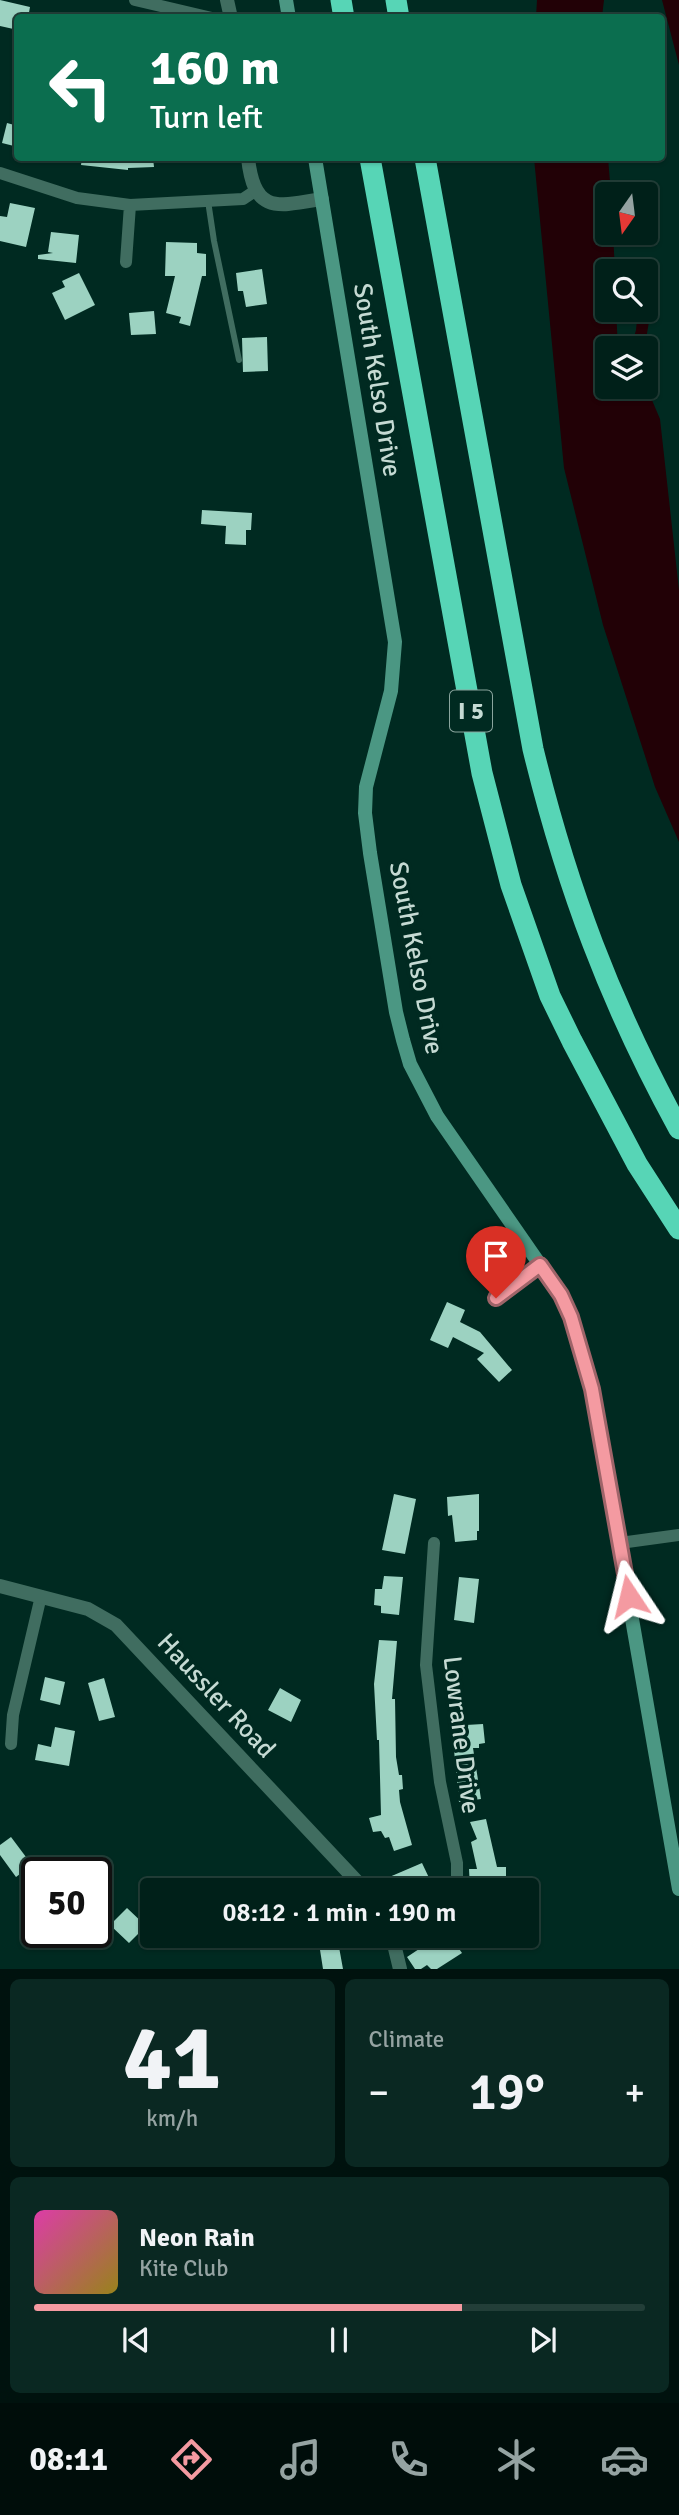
<!DOCTYPE html>
<meta charset="utf-8">
<style>
:root{--surface:#002019;--page:#0a2822;--text:#f1f3f6;--muted:#95a3a2;--line:#223e38;--accent:#f49aa1}
body{margin:0;font-family:Signika,sans-serif;background:var(--page);color:var(--text);height:100vh;display:flex;flex-direction:column;font-size:26px;white-space:nowrap}
*{box-sizing:border-box;margin:0}
p{font-size:23px;color:var(--muted)}
.icon{flex:none;width:38px;height:38px;fill:none;stroke:currentColor;stroke-width:2;stroke-linecap:round;stroke-linejoin:round}
.map{position:relative;height:1969px;overflow:hidden}
.panel{display:flex;flex-direction:column;gap:10px;padding:10px;background:#00120e;flex:1}
.panel>*{flex:none}
.top-card{position:absolute;left:14px;top:14px;width:651px;height:147px;border-radius:7px;box-shadow:0 2px 5px #0004,0 0 0 2px var(--line);background:#0b6e4f;color:#fff;overflow:hidden}
.needle{width:46px;rotate:194deg}
.tools{position:absolute;left:595px;top:182px;display:grid;gap:14px}
.tools a{display:grid;place-items:center;width:63px;height:63px;border-radius:7px;background:var(--surface);box-shadow:0 2px 5px #0004,0 0 0 2px var(--line);font-size:35px}
.speed{position:absolute;left:21px;top:1857px;display:flex;gap:14px;font-size:35px;font-weight:700;text-align:center}
.speed>*{display:grid;place-content:center;width:91px;height:91px;border-radius:50%;background:var(--surface);box-shadow:0 2px 5px #0004,0 0 0 2px var(--line);line-height:1}
.speed .limit{border:4px solid #111;border-radius:10px;background:#fff;color:#111}
.pin{position:absolute;display:grid;place-items:center;width:60px;height:60px;color:#fff;margin:-72px -30px;border-radius:50% 50% 50% 0;rotate:-45deg;box-shadow:0 0 7px #0007}
.pin .icon{rotate:45deg}
.me{position:absolute;width:77px;margin:-38px;rotate:350deg;stroke-linejoin:round;filter:drop-shadow(0 0 5px #0008)}
.turn{display:flex;align-items:center;gap:24px;height:147px;padding:0 21px;font-size:32px}
.turn .icon{width:91px;height:91px;stroke-width:2.5}
.turn b{display:block;font-size:49px;line-height:60px}
.big{font-size:52px;font-weight:600;line-height:1.1}
.panel .tile{flex:1;display:flex;flex-direction:column;justify-content:center;gap:10px;min-width:0;padding:0 24px;border-radius:10px;background:var(--page)}
.panel .dial{align-items:center;gap:0}
.dial b{font-size:91px;line-height:1}
.song{display:flex;align-items:center;gap:21px}
.cover{width:84px;height:84px;border-radius:10px;background:linear-gradient(135deg,hsl(320 70% 55%),hsl(50 70% 35%))}
.played{height:7px;border-radius:4px;background:linear-gradient(90deg,var(--accent) 70%,var(--line) 70%)}
.keys{display:flex;justify-content:space-around;direction:ltr}
.heat{display:flex;justify-content:space-between;align-items:center;font-size:38px;direction:ltr}
.panel .tiles{flex:1;display:grid;gap:10px;grid-template-columns:1fr 1fr}
.tile:last-child{grid-column:span 2}
.trip{position:absolute;left:140px;top:1878px;width:399px;height:70px;border-radius:7px;background:var(--surface);box-shadow:0 2px 5px #0004,0 0 0 2px var(--line);font-weight:600;line-height:70px;text-align:center}
.menu{display:flex;height:112px;justify-content:space-around;align-items:center;background:#000d0a;color:var(--muted)}
.menu .icon{width:49px;height:49px}
.menu .current{color:var(--accent)}
.menu b{font-size:32px;color:var(--text)}
.map>svg:first-child{display:block}
</style>
<div class="map">
<svg width="679" height="1969" viewBox="0 0 679 1969">
<rect width="100%" height="100%" fill="#002a21"/>
<path fill="#220106" d="M537,0H604L602,17H536Z
M662,0H679V65Z
M534,158H608L611,194H607V233H613L615,271H607V310H616L618,348H607V387L646,386L660,419L679,590V842L655,787L603,625L564,468Z
M647,264L654,265L653,298L645,345V348H631L636,330L638,310H646V271H644Z"/>
<path fill="#9cd2c1" d="M0,0L30,7L28,18H18V30L0,26Z
M7,123L18,126V147L2,143Z
M82,158H153L154,167L128,168V170L81,165Z
M10,203L35,208L26,247L0,241V216L7,217Z
M51,232L79,235L76,263L38,259V255L53,253L48,252Z
M166,242L197,243V253L206,254V276H202L190,326L179,323L181,317L166,313L175,276H165Z
M262,269L267,304L246,307L243,291H238L236,273Z
M79,273L95,305L65,320L52,293L65,287L62,281Z
M154,311L156,334L131,335L129,313Z
M267,337L268,371L243,372L242,338Z
M202,510L252,513L251,530H246V545L225,544L226,526L201,524Z
M447,1302L465,1310L460,1322L480,1332L512,1370L499,1382L477,1359L484,1353L453,1337L448,1348L430,1340Z
M394,1494L416,1499L405,1554L382,1550Z
M479,1494V1531H477V1540L455,1542L452,1515L448,1516L447,1497Z
M384,1576L403,1577L399,1615L381,1613V1606L374,1605L375,1589H382Z
M459,1577L479,1579L474,1623L454,1620Z
M379,1640L397,1641L392,1699H395L396,1757L399,1775H402L403,1789L399,1790L400,1802L412,1845L394,1851L389,1837L385,1838L381,1831L373,1832L369,1818L381,1815L379,1740H377L374,1684Z
M45,1677L65,1682L60,1705L40,1700Z
M104,1678L115,1717L99,1721L88,1683Z
M280,1688L301,1700L291,1722L268,1710Z
M483,1724L485,1743L479,1744V1748H473L481,1799L459,1802L452,1729L466,1728V1725Z
M55,1727L75,1731L69,1766L35,1760L38,1744L51,1747Z
M486,1819L497,1867H506V1886L470,1889L469,1869H477L471,1842L477,1839L470,1822Z
M11,1837L32,1865L16,1877L0,1855V1845Z
M422,1863L431,1882L414,1890H374L373,1884Z
M127,1908L146,1926L129,1943L110,1925Z
M82,1932H110L97,1946Z
M337,1936L343,1969H323L318,1937Z
M448,1936H450L462,1953L437,1969H431L427,1965L421,1969H415L407,1957L422,1947L425,1950Z"/>
<g fill="none" stroke-linecap="round" stroke-linejoin="round">
<path stroke="#406d60" stroke-width="6" d="M208,201L214,241L239,360
M496,1298L539,1266"/>
<path stroke="#406d60" stroke-width="12" d="M135,0L212,18
M0,173L77,198L130,205L243,199L255,191
M126,262L130,205
M434,1543L426,1665L440,1782L457,1863V1883L454,1890
M620,1543L679,1535
M11,1744L13,1715L41,1596"/>
<path stroke="#406d60" stroke-width="14" d="M227,0L231,18
M248,158C254,213 275,207 322,199
M0,1586L88,1609L116,1625L365,1890
M392,1936L400,1969"/>
<path stroke="#4b9783" stroke-width="14" d="M286,0L289,18
M315,158L395,642L391,691L366,787L365,813L370,853L396,1012L403,1040L410,1064L437,1116L561,1295L571,1317L592,1389L679,1889"/>
<path stroke="#57d5b6" stroke-width="21" d="M341,0L344,18
M396,0L399,18
M370,158L482,773L511,885L550,996L572,1041L637,1164L679,1229
M425,158L533,749C567,888 610,1003 679,1129"/>
</g>
<g fill="none" stroke-linecap="round" stroke-linejoin="round">
<g stroke="#9f6469" stroke-width="18">
<path id="route" d="M496,1298L540,1265L561,1295L571,1317L592,1389L629,1596"/>
</g>
<use href="#route" stroke="#f49aa1" stroke-width="12"/>
</g>
<g text-anchor="middle" dominant-baseline="central" stroke-width="7" stroke-linejoin="round" paint-order="stroke">
<rect fill="#002a21" stroke="#8aa59e" stroke-width="2" x="450" y="690.5" width="42" height="41" rx="5"/>
<g font-size="24" font-weight="bold" fill="#c5dad3">
<text x="471" y="711">I 5</text>
</g>
<g font-size="26" fill="#c5dad3" stroke="#002a21">
<text transform="translate(377 380) rotate(81)">South Kelso Drive</text>
<text transform="translate(416 958) rotate(79)">South Kelso Drive</text>
<text transform="translate(216 1696) rotate(47)">Haussler Road</text>
<text transform="translate(461 1735) rotate(83)">Lowrane Drive</text>
</g>
</g>
</svg>
<div class="tools">
<a><svg class="needle" viewBox="-14 -14 28 28"><path d="M0-13l5 13h-10z" fill="#e53935"/><path d="M0 13l5-13h-10z" fill="#95a3a2"/></svg></a>
<a><svg class="icon" aria-label="search" viewBox="0 0 24 24"><circle cx="10" cy="10" r="6"/><path d="M15 15l6 6"/></svg></a>
<a><svg class="icon" aria-label="layers" viewBox="0 0 24 24"><path d="M12 4l9 5-9 5-9-5zM3 14l9 5 9-5"/></svg></a>
</div>
<div class="speed"><div class="limit">50</div></div>
<div class="pin" style="left:496px;top:1298px;background:#d93025"><svg class="icon" aria-label="arrive" viewBox="0 0 24 24"><path d="M6 21V4h12l-3 4 3 4H6"/></svg></div>
<svg class="me" style="left:629px;top:1596px" viewBox="-20 -20 40 40"><path d="M0-17L14 15 0 8-14 15z" fill="#f49aa1" stroke="#fff" stroke-width="4"/></svg>
<div class="trip">08:12 · 1 min · 190 m</div>
<div class="top-card">
<div class="turn"><svg class="icon" aria-label="left" viewBox="0 0 24 24"><path d="M17 20v-9H6M10 6l-5 5 5 5"/></svg><div><b>160 m</b>Turn left</div></div>
</div>
</div>
<section class="panel">
<div class="tiles">
<div class="tile dial"><b>41</b><p>km/h</p></div>
<div class="tile"><p>Climate</p>
<div class="heat"><a>−</a><b class="big">19°</b><a>+</a></div>
</div>
<div class="tile">
<div class="song"><i class="cover"></i><div><b>Neon Rain</b><p>Kite Club</p></div></div>
<div class="played"></div>
<div class="keys"><svg class="icon" aria-label="previous" viewBox="0 0 24 24"><path d="M18 5L8 12l10 7zM5 5v14"/></svg><svg class="icon" aria-label="pause" viewBox="0 0 24 24"><path d="M8 5v14M16 5v14"/></svg><svg class="icon" aria-label="next" viewBox="0 0 24 24"><path d="M6 5l10 7-10 7zM19 5v14"/></svg></div>
</div>
</div>
</section>
<nav class="menu">
<b>08:11</b>
<svg class="icon current" aria-label="directions" viewBox="0 0 24 24"><path d="M12 3l9 9-9 9-9-9zM9 14v-3h6M13 9l2 2-2 2"/></svg>
<svg class="icon" aria-label="music" viewBox="0 0 24 24"><path d="M9 18V5l10-2v13"/><circle cx="6" cy="18" r="3"/><circle cx="16" cy="16" r="3"/></svg>
<svg class="icon" aria-label="phone" viewBox="0 0 24 24"><path d="M5 4h4l2 5-3 2q2 4 5 5l2-3 5 2v4C11 20 4 13 5 4z"/></svg>
<svg class="icon" aria-label="climate" viewBox="0 0 24 24"><path d="M12 3v18M4 7l16 10M4 17L20 7"/></svg>
<svg class="icon" aria-label="car" viewBox="0 0 24 24"><path d="M5 17H2v-5l4-1 3-4h7l3 4 3 1v5h-3M9 17h6M6 11h13"/><circle cx="7" cy="17" r="2"/><circle cx="17" cy="17" r="2"/></svg>
</nav>
